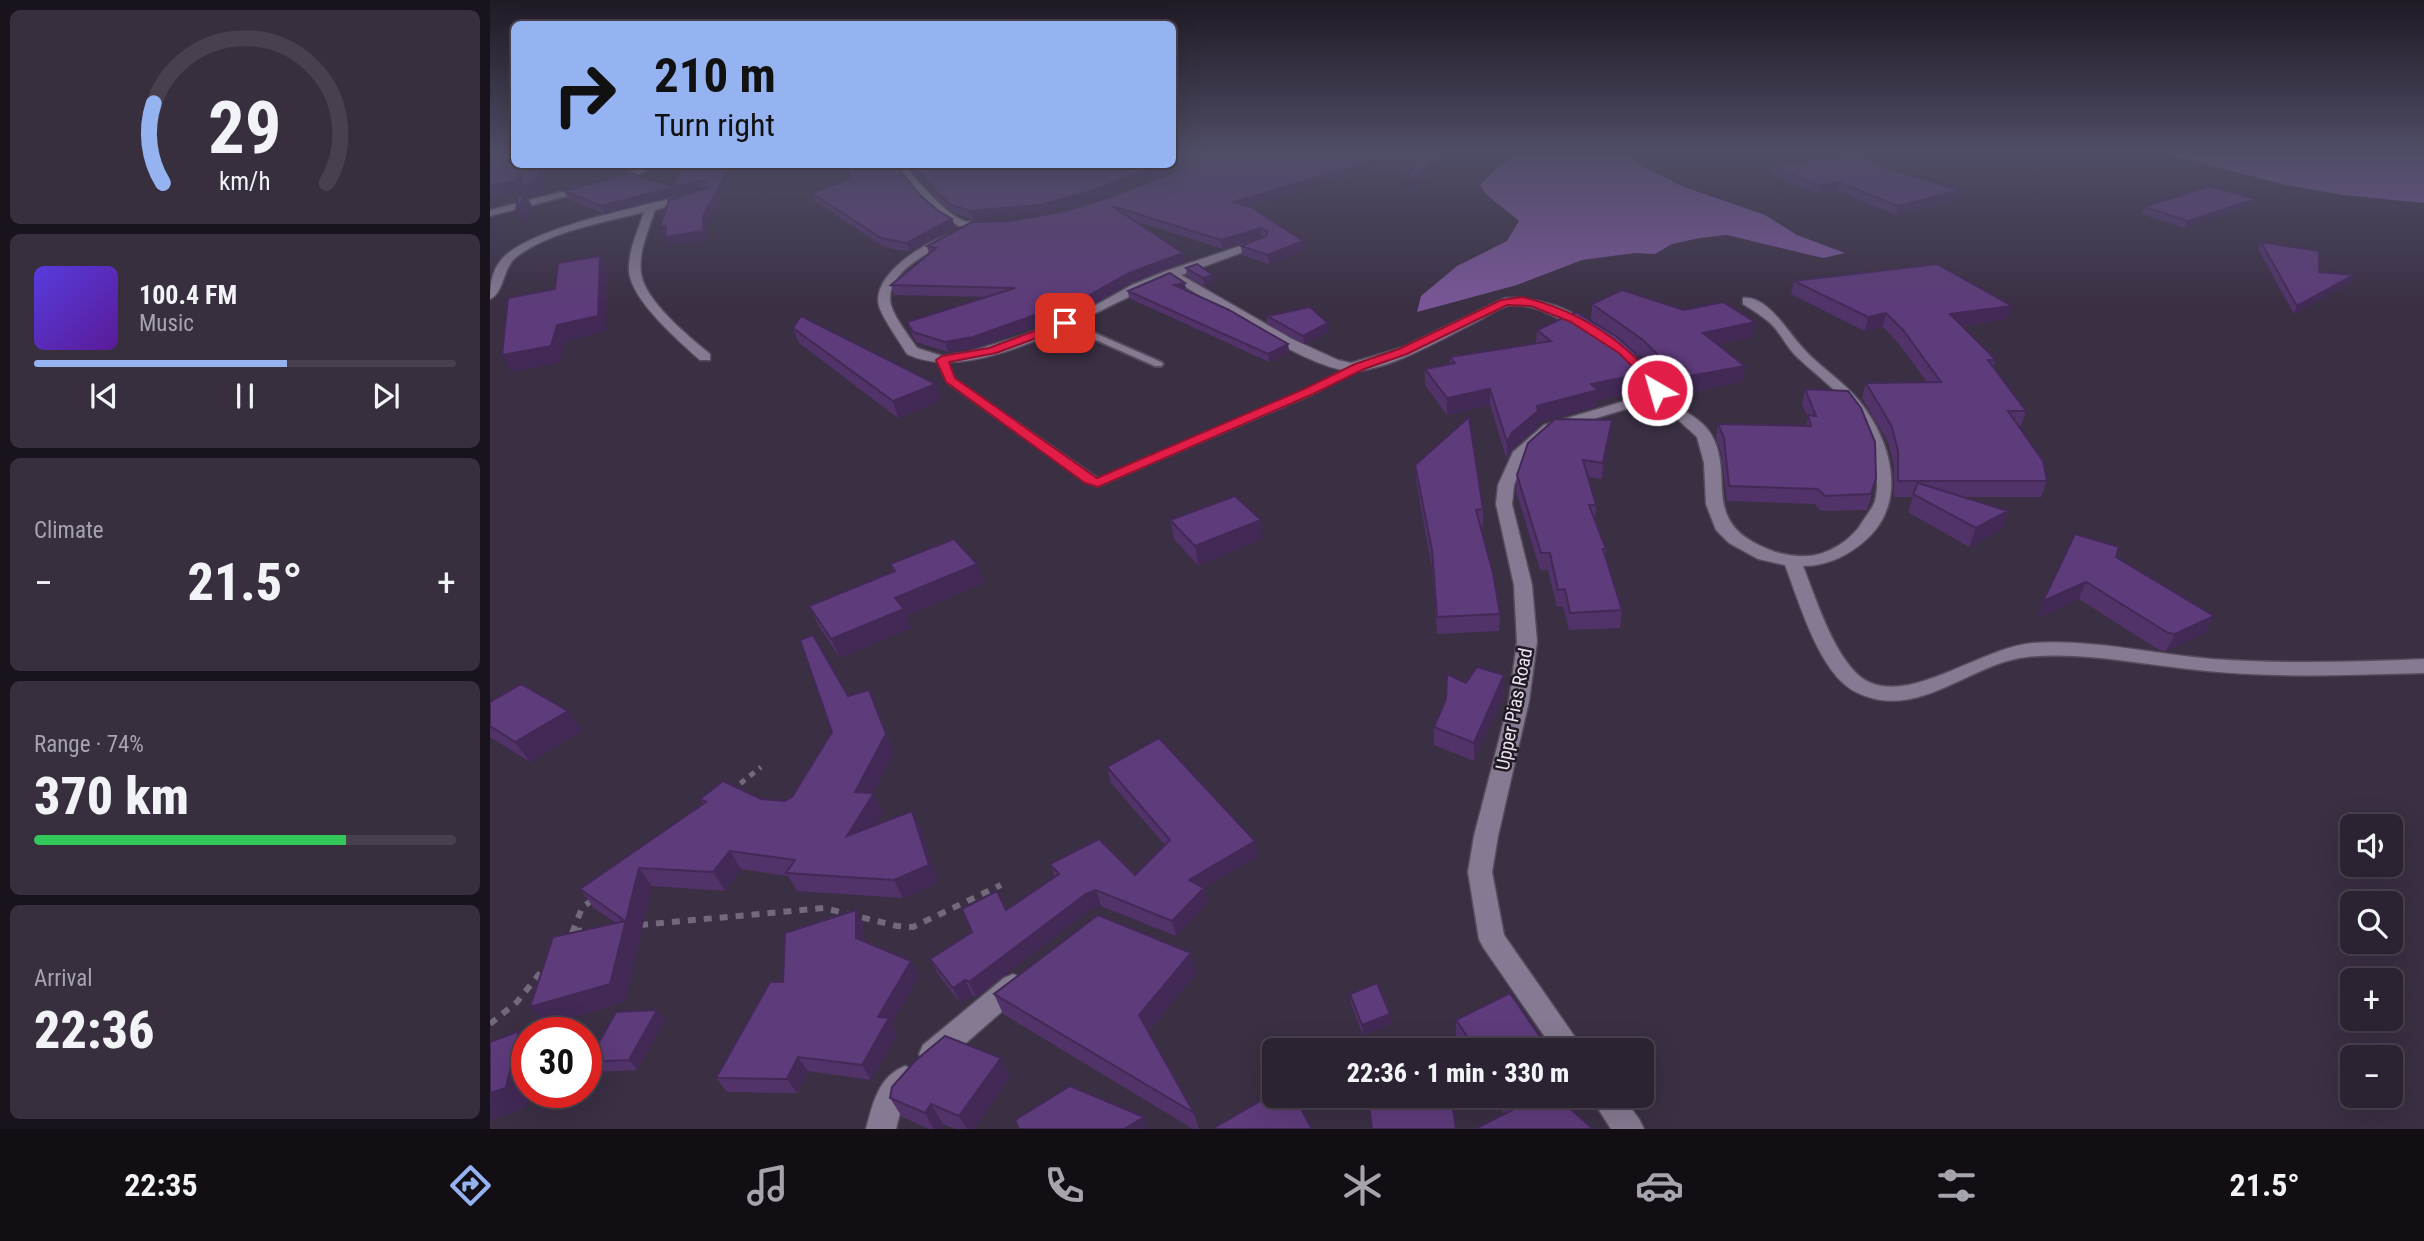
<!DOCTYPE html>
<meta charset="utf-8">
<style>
:root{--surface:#2c2332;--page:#382f3e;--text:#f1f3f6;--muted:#a6a4ac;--line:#48404d;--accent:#95b2f1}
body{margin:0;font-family:"Roboto Condensed",sans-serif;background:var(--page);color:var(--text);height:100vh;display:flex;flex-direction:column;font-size:26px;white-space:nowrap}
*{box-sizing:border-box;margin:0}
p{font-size:23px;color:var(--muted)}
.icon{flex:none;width:38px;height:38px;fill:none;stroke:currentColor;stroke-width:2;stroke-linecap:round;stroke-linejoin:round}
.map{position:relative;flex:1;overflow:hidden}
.sheet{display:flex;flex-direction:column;gap:10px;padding:10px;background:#18131c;width:490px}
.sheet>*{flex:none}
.guide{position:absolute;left:21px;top:21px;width:665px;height:147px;border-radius:10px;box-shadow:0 7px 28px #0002,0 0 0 2px var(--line);background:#95b2f1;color:#111;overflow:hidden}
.controls{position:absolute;left:1850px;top:814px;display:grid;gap:14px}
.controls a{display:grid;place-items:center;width:63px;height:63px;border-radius:10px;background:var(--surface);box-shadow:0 7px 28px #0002,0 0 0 2px var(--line);font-size:35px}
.speed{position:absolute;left:21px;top:1017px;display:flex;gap:14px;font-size:35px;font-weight:700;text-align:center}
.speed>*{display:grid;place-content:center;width:91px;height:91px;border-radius:50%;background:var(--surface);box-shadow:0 7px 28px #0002,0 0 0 2px var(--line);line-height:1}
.speed .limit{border:10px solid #d22;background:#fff;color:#111}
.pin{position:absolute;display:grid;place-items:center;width:60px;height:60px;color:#fff;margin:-30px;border-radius:14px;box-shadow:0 4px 10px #0006}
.me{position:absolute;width:77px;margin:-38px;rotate:322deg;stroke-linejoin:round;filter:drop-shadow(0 0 5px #0008)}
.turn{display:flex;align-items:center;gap:24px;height:147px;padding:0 28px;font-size:32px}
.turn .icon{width:91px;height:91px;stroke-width:2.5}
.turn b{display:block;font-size:49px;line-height:60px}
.big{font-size:52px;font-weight:800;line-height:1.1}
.sheet .widget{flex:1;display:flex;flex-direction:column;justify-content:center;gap:10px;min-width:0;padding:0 24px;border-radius:10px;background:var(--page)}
.sheet .dial{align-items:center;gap:0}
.dial svg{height:182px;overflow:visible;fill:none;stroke:var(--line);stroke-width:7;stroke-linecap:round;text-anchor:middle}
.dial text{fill:var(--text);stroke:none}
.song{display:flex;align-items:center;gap:21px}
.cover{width:84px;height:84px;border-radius:10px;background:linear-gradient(135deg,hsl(250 70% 55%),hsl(270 70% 35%))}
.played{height:7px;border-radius:4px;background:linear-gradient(90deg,var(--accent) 60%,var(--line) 60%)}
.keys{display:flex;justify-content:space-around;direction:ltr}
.heat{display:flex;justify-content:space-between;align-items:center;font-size:38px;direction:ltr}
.charge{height:10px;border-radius:5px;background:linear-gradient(90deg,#34c759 74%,var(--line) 0)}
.trip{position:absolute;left:772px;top:1038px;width:392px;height:70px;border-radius:10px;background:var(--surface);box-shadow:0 7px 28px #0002,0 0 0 2px var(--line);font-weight:800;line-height:70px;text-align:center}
.tab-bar{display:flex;height:112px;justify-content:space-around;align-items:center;background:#120e14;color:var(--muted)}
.tab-bar .icon{width:49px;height:49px}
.tab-bar .active{color:var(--accent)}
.tab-bar b{font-size:32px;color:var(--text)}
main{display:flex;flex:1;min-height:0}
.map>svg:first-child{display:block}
</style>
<main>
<section class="sheet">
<div class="widget dial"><svg viewBox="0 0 100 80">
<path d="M14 69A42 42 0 1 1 86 69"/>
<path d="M14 69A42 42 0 0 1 10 34" stroke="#95b2f1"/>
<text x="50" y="56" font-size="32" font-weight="700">29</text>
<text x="50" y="72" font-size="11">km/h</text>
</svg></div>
<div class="widget">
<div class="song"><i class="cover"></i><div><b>100.4 FM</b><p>Music</p></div></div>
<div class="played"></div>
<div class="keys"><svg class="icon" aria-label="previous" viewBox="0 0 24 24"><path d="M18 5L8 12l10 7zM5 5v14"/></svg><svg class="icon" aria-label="pause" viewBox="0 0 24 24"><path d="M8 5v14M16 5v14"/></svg><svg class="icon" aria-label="next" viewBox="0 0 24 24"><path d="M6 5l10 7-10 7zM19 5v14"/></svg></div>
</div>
<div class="widget"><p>Climate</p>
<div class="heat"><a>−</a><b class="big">21.5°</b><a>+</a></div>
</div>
<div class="widget"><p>Range · 74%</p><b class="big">370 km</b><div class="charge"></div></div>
<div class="widget"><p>Arrival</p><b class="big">22:36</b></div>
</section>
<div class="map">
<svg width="1934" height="1129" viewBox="0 0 1934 1129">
<rect width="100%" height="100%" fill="#3a2f43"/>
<path fill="#7a5698" d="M1030,152H1134L1151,166L1194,187L1275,215L1307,235L1355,253L1333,258L1237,235L1210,238L1182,244L1165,254L1145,253L1092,260L1027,285L927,312L931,296L967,266L1017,241L1029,221C1016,208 999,201 990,185L1006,169Z
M1668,152H1934V203L1853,195L1796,185Z"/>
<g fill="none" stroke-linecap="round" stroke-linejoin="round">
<g stroke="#554c5d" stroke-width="4">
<path id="lane" d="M575,320L671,362L673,364L671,366H665L572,325L571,323Z
M452,357L457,360L464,379L608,479L816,390L866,364H872L874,366L822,394L608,486L596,482L457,382L447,360Z"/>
</g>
<g stroke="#554c5d" stroke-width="3">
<path id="street" d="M155,164H167L139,180L0,216V210L133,176Z
M404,164H413C426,179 456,215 474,221C485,224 497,219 506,225L501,228L468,226L433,198Z
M201,194L204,195V199L165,210C159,229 148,252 151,273C154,300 199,337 220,354V360H210C189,341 141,300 139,271C138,251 148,231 154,212C113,223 59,231 25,258C13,268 14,293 0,299C0,282 3,266 16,255C51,225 154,206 201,194Z
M458,235L462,236V240C440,252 393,273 401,305C405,319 419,336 427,348L452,356L479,352L534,335L597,310L642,285L676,271L771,239L776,242L775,244L691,275L802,339L848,360L861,363L911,348L1015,298C1043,297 1080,306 1101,326L1095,330C1070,322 1052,305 1025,305C1011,305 998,316 986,322C953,338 899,371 862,371C818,370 722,302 681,278C614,303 488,389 417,354C410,342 393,319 389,306C381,275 434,243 458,235Z
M1253,298C1277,295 1298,332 1312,347C1329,367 1354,381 1370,402C1400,440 1418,498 1379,537C1361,554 1339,566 1313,566C1326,598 1347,669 1381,683C1426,701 1493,647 1543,643C1602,639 1663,654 1722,659C1793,664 1863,662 1934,659V673C1861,675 1789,678 1717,671C1659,666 1594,651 1537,657C1480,663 1426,723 1366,692C1329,674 1309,601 1295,565L1268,559L1239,543L1226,530L1216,504L1214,463L1207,437L1184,416L1164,408L1146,406L1064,431L1035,457L1024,485L1022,504L1042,585L1047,642L1039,701L1008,836L1002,872L1014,935L1094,1050H1064L993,947L989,939L978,872L984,836L1019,701L1027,642L1024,585L1006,504L1008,485L1023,452L1054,425L1145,398L1159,399L1160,390L1134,358L1141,354L1146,355L1174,390L1173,402C1190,408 1211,418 1221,434C1244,473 1214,515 1263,542C1281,552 1298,557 1318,556C1338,555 1361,540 1371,524C1375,517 1383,508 1385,501C1393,471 1377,430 1359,406C1344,387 1322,372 1305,355C1295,345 1290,331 1279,322C1271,315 1261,309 1253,304Z
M523,974L532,978L536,986L532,994L453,1063L443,1067L433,1063L429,1054L433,1045L514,978Z
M415,1066L425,1070L429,1080L425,1090L412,1105L406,1129H376C383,1103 388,1077 415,1066Z
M1100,1096H1132L1149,1119L1154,1129H1121Z"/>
</g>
<path stroke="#72697a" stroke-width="5" stroke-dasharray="6 6" stroke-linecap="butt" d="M241,791L271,767"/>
<path stroke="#72697a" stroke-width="6" stroke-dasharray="8 8" stroke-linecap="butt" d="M150,925L334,908L407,926L423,927L511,885
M84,931L100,930
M82,933L92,908L102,900
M0,1024L27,1002L55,967"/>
<use href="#lane" fill="#857a91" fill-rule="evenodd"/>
<use href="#street" fill="#857a91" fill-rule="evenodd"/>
</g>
<path fill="#51336a" d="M682,152H966L917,192V183L921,170L883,169L759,206L813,241V250L779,264L752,255L751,246L773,237H772L733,249L645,221L694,262L641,283L598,307L486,348L458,352L426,342L421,332L417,322L497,297L404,295L401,285L439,254L437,246L520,221L575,211L623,196L691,170L688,169L597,201L551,213L483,220L464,213L449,201L417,164H682Z
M192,164L241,178L217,224L216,239L179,245L175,237V234L173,235L213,189L210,188L115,214L78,199L74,191L183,186Z
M354,164H405L429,194L447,210L462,219L465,227L420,252L394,247L325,201L322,193L360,178Z
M1282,166L1399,170L1471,190L1468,199L1406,215L1347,190L1327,194L1281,174Z
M1766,199L1763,205L1695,228L1651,214L1654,207Z
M1771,242L1829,272L1864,275L1861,282L1804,314L1768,249Z
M696,268L724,283L714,286L697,276Z
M1304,281L1522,306L1517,319L1472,326L1506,360L1503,367L1536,411L1531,426H1529L1557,481L1551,497H1474L1518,511L1512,529L1479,547L1418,512L1423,497H1404V466L1398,442L1372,398L1376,383L1437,382L1409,344L1393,327L1375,331L1301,294Z
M695,283V290L798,344L799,352L779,362L639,298L638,291Z
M1102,304L1262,337L1228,345L1255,366L1252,382L1198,393L1187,383L1173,386L1164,369L1151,356L1138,347L1156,373L1155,390L1107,400L1106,407L1047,422V428L1021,450L1017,460L1000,405L957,415L935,385V369L960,364V357L1046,343L1047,330L1112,328L1101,320Z
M777,316L838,323L839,331L814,344L777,324Z
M303,328L451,400L408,418L309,343Z
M1315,389L1382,494L1377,510L1331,511L1325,504L1237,501L1231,452L1226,439L1228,424L1316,426L1318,418L1312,404Z
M1122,420L1120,436L1112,479L1098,477L1106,505L1105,520L1116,549V557L1132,610L1130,628L1079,630L1073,606L1067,607L1058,570H1050L1026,491L1027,475Z
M925,465L993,509V526H990L1010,614L1009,631L947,634L942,568L926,481Z
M680,520L773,539L708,565L684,539Z
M1626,557L1715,633L1676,651L1669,650L1589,599L1546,618Z
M400,564L494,583L416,616L421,628L350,658L328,625L319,606L403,572Z
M976,683L1014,693L984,761L944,745V727Z
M0,702L78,711L92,731L40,762L0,737Z
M387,708L404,752L383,793L393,812L384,826L422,811L431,830L448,883L413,898L307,891L298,876L251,869L235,891L162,886L135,1002L57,1025L40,1007L126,923L104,908L90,889L213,804L210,799H271L295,801L302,797L342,732Z
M617,767L765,841L767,856L714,888L717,903L686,936L611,906L601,909L486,997L482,995L470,1003L448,974L440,959L565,877L560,864L645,875L675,845L621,783Z
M366,910L374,925V941L421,961L429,976L401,1023L407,1033L381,1080L318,1071L307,1093L237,1092L226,1078L293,982Z
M706,973L658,1032L704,1113L709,1129H703L513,1014L504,994Z
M860,994L901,1024L873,1035L861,1004Z
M175,1020L147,1070L107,1072L98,1062Z
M966,1020L1059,1050H973L966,1040Z
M511,1058L520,1078L484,1129H465L453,1124L449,1129H439L412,1117L400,1098Z
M1002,1096H1066L1014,1114Z"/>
<path fill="#422956" d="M956,152H966L917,192V183Z
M687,161L688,169L597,201L551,213L483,220L481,211L676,164H682V162Z
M883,161V169L744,211L743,202Z
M55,164H66L50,195L38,198L43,208L34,225L26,211L35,196L32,192L0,197V185L32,171Z
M237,164H238L241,178L217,224L216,239L179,245L175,237L213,216Z
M207,181L210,188L115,214L111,206Z
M1349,182L1347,190L1327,194L1329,186Z
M1471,190L1468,199L1406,215L1408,206Z
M1766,199L1763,205L1695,228L1698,221Z
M462,219L465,227L420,252L417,243Z
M176,226L179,234L173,235L170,227Z
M771,228L772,237L733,249L731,240Z
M813,241V250L779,264L778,255Z
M693,253L694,262L641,283L598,307L486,348L458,352L455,342Z
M110,256L117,270L116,331L75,341L70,363L21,372L12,355L67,325Z
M723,275L724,283L714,286L713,278Z
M1864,275L1861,282L1804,314L1807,306Z
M695,283L696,290L685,293L684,285Z
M1522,306L1517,319L1456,328L1460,314Z
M1396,313L1393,327L1375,331L1378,317Z
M1265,322L1262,337L1210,349L1213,333Z
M838,323L839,331L814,344L813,336Z
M798,344L799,352L779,362L778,354Z
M1255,366L1252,382L1198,393L1200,376Z
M1189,367L1187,383L1173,386L1175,370Z
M1156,373L1155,390L1107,400L1106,407L1047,422V428L1021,450L1017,460V442L1022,433L1047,406L1101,384Z
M446,384L451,400L408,418L403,401Z
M1000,389V405L957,415V398Z
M1122,420L1120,436L1112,479L1113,463Z
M1518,511L1512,529L1479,547L1486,528Z
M771,520L773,539L708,565L705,546Z
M487,564L494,583L416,616L421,628L350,658L341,639L405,598Z
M1596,582L1589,599L1546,618L1553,601Z
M1724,616L1715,633L1676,651L1685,634Z
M1014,675V693L984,761V743Z
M379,690L404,752L374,810L384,793L393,812L367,854L357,836Z
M78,711L92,731L40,762L25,742Z
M422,811L431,830L448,883L413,898L404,880Z
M765,841L767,856L714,888L717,903L686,936L682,921L699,880Z
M240,851L251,869L235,891L223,872Z
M149,868L162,886L135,1002L57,1025L40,1007L120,984Z
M606,890L611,906L601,909L486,997L479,982L596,894Z
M366,910L374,925L375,953L366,938Z
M701,953L706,973L655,1035L649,1015Z
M421,961L429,976L401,1023L407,1033L381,1080L372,1065L388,1017Z
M475,980L482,995L470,1003L463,988Z
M167,1010L175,1020L147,1070L139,1060Z
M900,1014L901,1024L873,1035L872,1025Z
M29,1031L37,1039V1092H40L36,1108L0,1120V1093Z
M308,1057L318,1071L307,1093L297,1079Z
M511,1058L520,1078L484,1129H477L469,1116Z
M441,1104L453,1124L449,1129H444L435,1113Z
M654,1117L658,1129H634Z"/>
<path fill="#5e3b7b" stroke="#422956" stroke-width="2" d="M0,152H24V164H55L44,183L30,187L32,171L26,182L0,185Z
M682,152H956L917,183L924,163L883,161L743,202L761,207L813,241L778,255L751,246L776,236L778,232L771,228L731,240L622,206L693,253L639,273L596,297L483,337L455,342L423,332L417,322L525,288L401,285L446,248L437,246L482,222L520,221L575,211L623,196L697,167L698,164L687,161L682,162Z
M1366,153L1399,170L1471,190L1408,206L1349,182L1329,186L1282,166Z
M192,164H237L238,170L213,216V231L175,237L176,226L170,227L179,200L217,188V183L207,181L111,206L74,191L140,173L183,186Z
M355,164H405L429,194L447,210L462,219L417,243L391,238L322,193L361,178Z
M422,164H676L595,193L549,205L481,211L461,205L446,192Z
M1719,186L1766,199L1698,221L1654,207Z
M36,194L26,211L28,196Z
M1771,242L1829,251V272L1864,275L1807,306Z
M110,256L108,316L67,325L61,346L12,355L18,298L65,289L68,263Z
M707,264L723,275L713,278L696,268Z
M1447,264L1522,306L1460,314L1506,360H1498L1536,411H1518L1553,461L1557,481H1408V451L1402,427L1376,383L1451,382L1413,330L1396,313L1378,317L1304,281Z
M680,273L695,283L684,285L739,310L798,344L778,354L638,291Z
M1132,290L1194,310L1233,302L1265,322L1213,333L1255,366L1200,376L1189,367L1175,370L1166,353L1153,340L1102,304Z
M820,307L838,323L813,336L777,316Z
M1086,312L1126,336L1144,352L1155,367L1156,373L1101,384L1108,390L1047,406L1048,411L1022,433L1017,442L1000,389L957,398L935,369L965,363L960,357L1061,341L1047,330Z
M311,316L446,384L403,401L303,328Z
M1315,389L1358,391L1371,408L1385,442L1386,478L1381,494L1335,496L1328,489L1239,486L1234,438L1228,424L1321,426L1318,415L1326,416Z
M979,417L993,509L986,510L1003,573L1010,614L947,617L942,550L925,465Z
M1065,419L1122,420L1113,463L1093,460L1106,505H1099L1116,549H1113L1132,610L1080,613L1075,589L1068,590L1060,553H1051L1027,475L1038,443Z
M1428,483L1518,511L1486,528L1423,494Z
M745,496L771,520L705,546L680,520Z
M1585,534L1629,547L1626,557L1724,616L1685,634L1678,633L1596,582L1553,601Z
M464,539L487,564L405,598L414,609L341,639L319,606L405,571L400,564Z
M323,635L358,696L379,690L396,734L365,792L384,793L357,836L422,811L439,865L404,880L296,873L305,860L240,851L223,872L149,868L120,984L40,1007L63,937L135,921L90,889L216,802L210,799L233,781L271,799L295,801L302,797L342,732L310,640Z
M987,667L1014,675L984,743L944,727L956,699L957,674L976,683Z
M31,684L78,711L25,742L0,726V702Z
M669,738L765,841L699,880L714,888L682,921L606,890L596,894L479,982L475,980L463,988L440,959L482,932L472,909L507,891L516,910L569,874L560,864L609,839L645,875L680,840L617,767Z
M366,910V938L421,961L388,1017L399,1018L372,1065L308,1057L297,1079L226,1078L280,982H293L295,933Z
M608,915L701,953L649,1015L704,1113L504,994Z
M887,983L900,1014L872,1025L860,994Z
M1020,993L1059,1050H986L966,1020Z
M167,1010L139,1060L98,1062L126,1012Z
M29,1031L16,1088L0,1093V1042Z
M455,1036L511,1058L469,1116L441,1104L435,1113L400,1098L402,1087L425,1061Z
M580,1086L654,1117L634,1129H529L525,1120Z
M784,1093V1096H804L822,1129H722Z
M878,1096H961L966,1129H882Z
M1016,1096H1066L1103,1129H985L1024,1109Z"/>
<linearGradient id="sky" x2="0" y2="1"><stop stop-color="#201a25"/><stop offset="0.49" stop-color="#4f4d66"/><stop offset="1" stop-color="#4f4d66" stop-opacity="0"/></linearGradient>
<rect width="1934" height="310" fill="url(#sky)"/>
<path fill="#e11d48" stroke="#92132f" stroke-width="2" d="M1032,297C1089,310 1140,343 1173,390L1172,393H1163L1149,373L1129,353L1081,322L1041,306L1017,305L917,354L874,369L823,394L608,487L595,483L456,382L446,360L452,356L499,348L571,321H579V326L506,353L459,362L465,378L607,478L814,389L865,364L909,349L1011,300Z"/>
<g text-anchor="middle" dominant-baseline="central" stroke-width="5" stroke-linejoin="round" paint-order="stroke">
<g font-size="19" fill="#eae3f0" stroke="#1f1a23">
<text transform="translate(1024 709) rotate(-79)">Upper Pias Road</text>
</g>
</g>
</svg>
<div class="controls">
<a><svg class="icon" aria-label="sound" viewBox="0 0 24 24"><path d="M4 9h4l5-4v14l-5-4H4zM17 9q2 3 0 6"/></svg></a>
<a><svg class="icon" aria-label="search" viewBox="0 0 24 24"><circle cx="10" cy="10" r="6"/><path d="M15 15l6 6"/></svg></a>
<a>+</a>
<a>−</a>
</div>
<div class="speed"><div class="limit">30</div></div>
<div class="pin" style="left:575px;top:323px;background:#d93025"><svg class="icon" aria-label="arrive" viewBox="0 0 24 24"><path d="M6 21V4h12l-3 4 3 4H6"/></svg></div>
<svg class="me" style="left:1167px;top:390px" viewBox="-20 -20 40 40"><circle r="17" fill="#e11d48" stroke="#fff" stroke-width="3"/><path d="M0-11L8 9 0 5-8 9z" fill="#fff"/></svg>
<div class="trip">22:36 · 1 min · 330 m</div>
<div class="guide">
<div class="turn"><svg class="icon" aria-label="right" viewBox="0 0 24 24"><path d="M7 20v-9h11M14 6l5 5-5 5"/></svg><div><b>210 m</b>Turn right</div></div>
</div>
</div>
</main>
<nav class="tab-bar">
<b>22:35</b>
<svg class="icon active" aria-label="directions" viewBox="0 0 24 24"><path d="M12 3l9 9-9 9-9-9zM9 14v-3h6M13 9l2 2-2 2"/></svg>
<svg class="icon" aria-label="music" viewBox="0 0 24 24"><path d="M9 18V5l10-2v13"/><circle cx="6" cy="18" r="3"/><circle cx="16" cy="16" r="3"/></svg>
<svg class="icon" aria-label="phone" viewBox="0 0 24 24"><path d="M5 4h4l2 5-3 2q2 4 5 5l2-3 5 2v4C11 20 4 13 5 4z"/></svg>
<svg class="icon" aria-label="climate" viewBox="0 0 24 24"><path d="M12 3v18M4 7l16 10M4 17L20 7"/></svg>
<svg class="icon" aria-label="car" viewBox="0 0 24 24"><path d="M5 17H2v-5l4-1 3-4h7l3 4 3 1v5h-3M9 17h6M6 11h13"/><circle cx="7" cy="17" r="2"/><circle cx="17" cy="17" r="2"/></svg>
<svg class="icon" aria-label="filters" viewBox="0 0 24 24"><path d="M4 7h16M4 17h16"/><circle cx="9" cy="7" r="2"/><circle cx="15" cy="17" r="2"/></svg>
<b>21.5°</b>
</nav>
